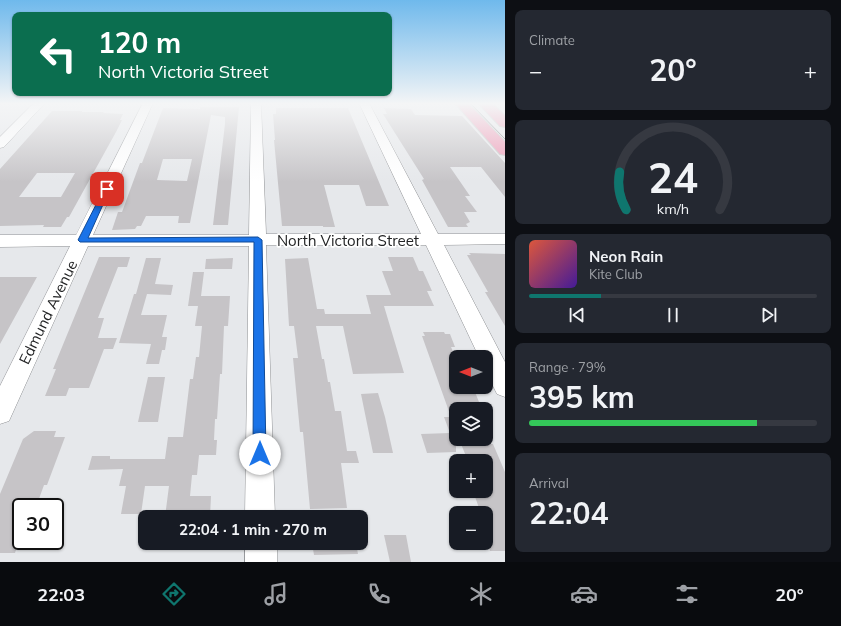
<!DOCTYPE html>
<meta charset="utf-8">
<style>
:root{--surface:#171b24;--page:#242831;--text:#f1f3f6;--muted:#9ea1a6;--line:#363941;--accent:#0f766e}
body{margin:0;font-family:Mulish,sans-serif;background:var(--page);color:var(--text);height:100vh;display:flex;flex-direction:column;font-size:15px;white-space:nowrap}
*{box-sizing:border-box;margin:0}
p{font-size:13px;color:var(--muted)}
.icon{flex:none;width:22px;height:22px;fill:none;stroke:currentColor;stroke-width:2;stroke-linecap:round;stroke-linejoin:round}
.map{position:relative;flex:1;overflow:hidden}
.side{display:flex;flex-direction:column;gap:10px;padding:10px;background:#0d0f14;width:336px}
.side>*{flex:none}
.banner{position:absolute;left:12px;top:12px;width:380px;height:84px;border-radius:8px;box-shadow:0 1px 3px #0004;background:#0b6e4f;color:#fff;overflow:hidden}
.needle{width:26px;rotate:270deg}
.fabs{position:absolute;left:449px;top:350px;display:grid;gap:8px}
.fabs a{display:grid;place-items:center;width:44px;height:44px;border-radius:8px;background:var(--surface);box-shadow:0 1px 3px #0004;font-size:20px}
.speed{position:absolute;left:12px;top:498px;display:flex;gap:8px;font-size:20px;font-weight:700;text-align:center}
.speed>*{display:grid;place-content:center;width:52px;height:52px;border-radius:50%;background:var(--surface);box-shadow:0 1px 3px #0004;line-height:1}
.speed .limit{border:2px solid #111;border-radius:6px;background:#fff;color:#111}
.pin{position:absolute;display:grid;place-items:center;width:34px;height:34px;color:#fff;margin:-17px;border-radius:8px;box-shadow:0 2px 6px #0006}
.me{position:absolute;width:44px;margin:-22px;rotate:0deg;stroke-linejoin:round;filter:drop-shadow(0 0 3px #0008)}
.turn{display:flex;align-items:center;gap:14px;height:84px;padding:0 20px;font-size:18px}
.turn .icon{width:52px;height:52px;stroke-width:2.5}
.turn b{display:block;font-size:28px;line-height:34px}
.big{font-size:30px;font-weight:700;line-height:1.1}
.side .card{flex:1;display:flex;flex-direction:column;justify-content:center;gap:6px;min-width:0;padding:0 14px;border-radius:8px;background:var(--page)}
.side .dial{align-items:center;gap:0}
.dial svg{height:104px;overflow:visible;fill:none;stroke:var(--line);stroke-width:7;stroke-linecap:round;text-anchor:middle}
.dial text{fill:var(--text);stroke:none}
.song{display:flex;align-items:center;gap:12px}
.cover{width:48px;height:48px;border-radius:6px;background:linear-gradient(135deg,hsl(10 70% 55%),hsl(260 70% 35%))}
.played{height:4px;border-radius:2px;background:linear-gradient(90deg,var(--accent) 25%,var(--line) 25%)}
.keys{display:flex;justify-content:space-around;direction:ltr}
.heat{display:flex;justify-content:space-between;align-items:center;font-size:22px;direction:ltr}
.charge{height:6px;border-radius:3px;background:linear-gradient(90deg,#34c759 79%,var(--line) 0)}
.trip{position:absolute;left:138px;top:510px;width:230px;height:40px;border-radius:8px;background:var(--surface);box-shadow:0 1px 3px #0004;font-weight:700;line-height:40px;text-align:center}
.menu{display:flex;height:64px;justify-content:space-around;align-items:center;background:#090b0e;color:var(--muted)}
.menu .icon{width:28px;height:28px}
.menu .active{color:var(--accent)}
.menu b{font-size:18px;color:var(--text)}
main{display:flex;flex:1;min-height:0}
.map>svg:first-child{display:block}
</style>
<main>
<div class="map">
<svg width="505" height="562" viewBox="0 0 505 562">
<rect width="100%" height="100%" fill="#e6e8eb"/>
<path fill="#c6c4c7" fill-rule="evenodd" d="M200,107H239L228,225H213L225,124V117L211,115L190,223H178L179,216H146L141,226H137L135,229L112,230L118,212H122L140,163H142L163,108L200,109ZM163,159H192L187,181L157,180Z
M276,108H348L389,206H366L359,185H324L335,227H323V226H282L274,140H275L273,114H276Z
M384,108L411,109L415,115L462,116L505,163V197L481,167H450L470,196H465L477,212H464L470,222L466,224L468,227H448L422,180L424,179L383,114H387Z
M52,111H82V112H104L103,113L123,114L120,120H122L116,132L69,217H67L61,227H43L44,225L0,226V169ZM37,173H75L61,197H19Z
M469,253L505,254V326L485,292H488L467,255H471Z
M99,257H130L127,267H118L98,318H104L98,338H117L113,349H104L89,388H69L66,396H45L56,369H53Z
M388,257H413L419,271H423L432,291H427L434,306H384L404,373L353,374L343,326H316L322,359H324L328,382H330L335,411H341L347,451H356L359,463H341L347,508L310,509L303,432H300L293,358H298L294,326H289L285,259L308,258L317,309H324L325,314H371L366,295H391L382,271H393Z
M146,258H161L155,284L173,285L171,295L147,294L141,315H167L162,337H167L165,350H162L159,364H146L151,344L119,343L134,294H136Z
M233,258L232,269H205L206,259Z
M193,272H204L201,296H230L228,326H224L222,374H220L217,419H215L214,440H217L216,455H199L197,475H192L190,496H211L210,517H165L169,486H145L141,514H121L126,486H119L123,469L88,470L92,456H110V459H165L168,437H183L190,379H193L196,357H199L202,326H195L198,306H188Z
M0,277H37L0,344Z
M423,332H444L445,334H450L455,347H451L456,358V387H473L479,402H456V452L427,453L421,434L450,433L444,417H451L422,336H425Z
M148,377H165L158,422H138Z
M378,393L385,417L393,453H373L361,394Z
M34,431H56L54,437H65L47,485H44L36,507H21V540H19L15,553H0V494L23,439Z
M461,444H493L505,472V551H490L486,540V508H479L473,491H486V461H468Z
M384,535H406L411,562H390Z
M312,543H356L358,554L314,555Z"/>
<g fill="none" stroke-linecap="round" stroke-linejoin="round">
<g stroke="#8f9194" stroke-width="1">
<path id="minor" d="M34,103H45L4,147L0,148V137Z
M143,103H153L93,235H249L251,103H261L266,234H421L359,103H369L438,234H505V244L444,245L505,362V397L497,394L486,372V357H479L426,245H266L275,517H245L249,246H88L9,421L0,424V386L70,246L0,247V235H76Z
M245,543H277V562H245Z"/>
</g>
<g stroke="#c6c6c6" stroke-width="2">
<path id="major" d="M455,103H468L505,142V155L500,154Z
M478,103H492L505,116V127L500,126Z"/>
</g>
<use href="#minor" fill="#fff" fill-rule="evenodd"/>
<use href="#major" fill="#ee9ab6" fill-rule="evenodd"/>
<path stroke="#7c7e80" stroke-width="1" d="M470,103L505,139"/>
</g>
<linearGradient id="sky" x2="0" y2="1"><stop stop-color="#6fb9ec"/><stop offset="0.57" stop-color="#f4f5f6"/><stop offset="1" stop-color="#f4f5f6" stop-opacity="0"/></linearGradient>
<rect width="505" height="182" fill="url(#sky)"/>
<path fill="#1a73e8" stroke="#114b97" d="M107,187L110,189L88,238L258,237L262,240L266,454L264,459L260,461L255,459L253,454L254,242H80L78,240L104,189Z"/>
<g text-anchor="middle" dominant-baseline="central" stroke-width="3.5" stroke-linejoin="round" paint-order="stroke">
<g font-size="15" fill="#222324" stroke="#fff">
<text x="348" y="240">North Victoria Street</text>
<text transform="translate(48 312) rotate(-64)">Edmund Avenue</text>
</g>
</g>
</svg>
<div class="fabs">
<a><svg class="needle" viewBox="-14 -14 28 28"><path d="M0-13l5 13h-10z" fill="#e53935"/><path d="M0 13l5-13h-10z" fill="#9ea1a6"/></svg></a>
<a><svg class="icon" aria-label="layers" viewBox="0 0 24 24"><path d="M12 4l9 5-9 5-9-5zM3 14l9 5 9-5"/></svg></a>
<a>+</a>
<a>−</a>
</div>
<div class="speed"><div class="limit">30</div></div>
<div class="pin" style="left:107px;top:189px;background:#d93025"><svg class="icon" aria-label="arrive" viewBox="0 0 24 24"><path d="M6 21V4h12l-3 4 3 4H6"/></svg></div>
<svg class="me" style="left:260px;top:454px" viewBox="-20 -20 40 40"><circle r="19" fill="#fff"/><path d="M0-13L10 11 0 6-10 11z" fill="#1a73e8"/></svg>
<div class="trip">22:04 · 1 min · 270 m</div>
<div class="banner">
<div class="turn"><svg class="icon" aria-label="left" viewBox="0 0 24 24"><path d="M17 20v-9H6M10 6l-5 5 5 5"/></svg><div><b>120 m</b>North Victoria Street</div></div>
</div>
</div>
<section class="side">
<div class="card"><p>Climate</p>
<div class="heat"><a>−</a><b class="big">20°</b><a>+</a></div>
</div>
<div class="card dial"><svg viewBox="0 0 100 80">
<path d="M14 69A42 42 0 1 1 86 69"/>
<path d="M14 69A42 42 0 0 1 9 40" stroke="#0f766e"/>
<text x="50" y="56" font-size="32" font-weight="700">24</text>
<text x="50" y="72" font-size="11">km/h</text>
</svg></div>
<div class="card">
<div class="song"><i class="cover"></i><div><b>Neon Rain</b><p>Kite Club</p></div></div>
<div class="played"></div>
<div class="keys"><svg class="icon" aria-label="previous" viewBox="0 0 24 24"><path d="M18 5L8 12l10 7zM5 5v14"/></svg><svg class="icon" aria-label="pause" viewBox="0 0 24 24"><path d="M8 5v14M16 5v14"/></svg><svg class="icon" aria-label="next" viewBox="0 0 24 24"><path d="M6 5l10 7-10 7zM19 5v14"/></svg></div>
</div>
<div class="card"><p>Range · 79%</p><b class="big">395 km</b><div class="charge"></div></div>
<div class="card"><p>Arrival</p><b class="big">22:04</b></div>
</section>
</main>
<nav class="menu">
<b>22:03</b>
<svg class="icon active" aria-label="directions" viewBox="0 0 24 24"><path d="M12 3l9 9-9 9-9-9zM9 14v-3h6M13 9l2 2-2 2"/></svg>
<svg class="icon" aria-label="music" viewBox="0 0 24 24"><path d="M9 18V5l10-2v13"/><circle cx="6" cy="18" r="3"/><circle cx="16" cy="16" r="3"/></svg>
<svg class="icon" aria-label="phone" viewBox="0 0 24 24"><path d="M5 4h4l2 5-3 2q2 4 5 5l2-3 5 2v4C11 20 4 13 5 4z"/></svg>
<svg class="icon" aria-label="climate" viewBox="0 0 24 24"><path d="M12 3v18M4 7l16 10M4 17L20 7"/></svg>
<svg class="icon" aria-label="car" viewBox="0 0 24 24"><path d="M5 17H2v-5l4-1 3-4h7l3 4 3 1v5h-3M9 17h6M6 11h13"/><circle cx="7" cy="17" r="2"/><circle cx="17" cy="17" r="2"/></svg>
<svg class="icon" aria-label="filters" viewBox="0 0 24 24"><path d="M4 7h16M4 17h16"/><circle cx="9" cy="7" r="2"/><circle cx="15" cy="17" r="2"/></svg>
<b>20°</b>
</nav>
